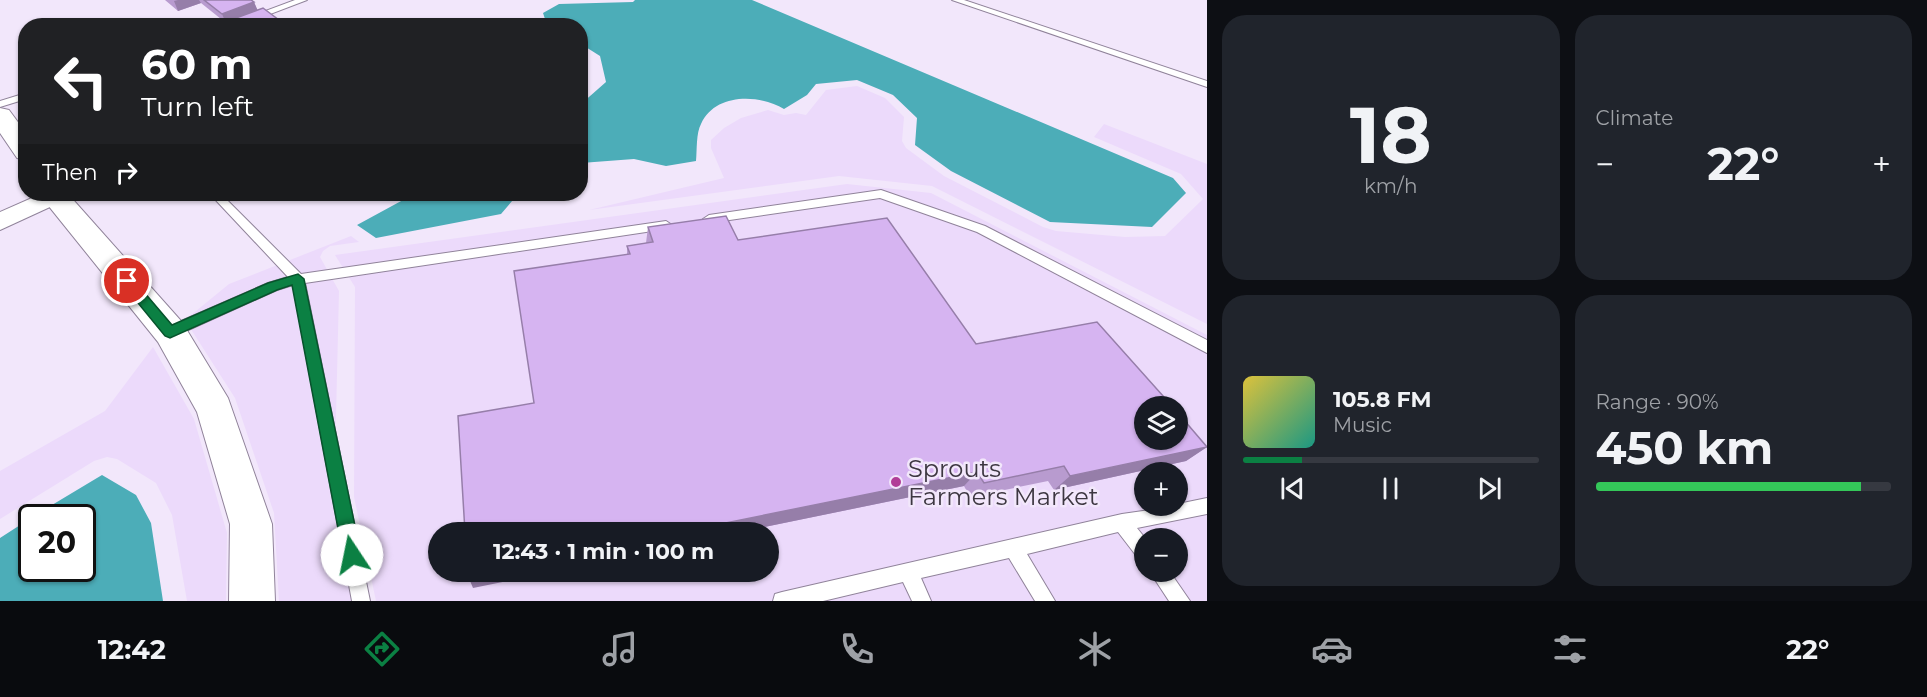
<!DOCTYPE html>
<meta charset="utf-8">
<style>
:root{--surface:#171b24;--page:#20242c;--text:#f1f3f6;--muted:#9ea1a6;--line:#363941;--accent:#0b8043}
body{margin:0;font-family:Montserrat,sans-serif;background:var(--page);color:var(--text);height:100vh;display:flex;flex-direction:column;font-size:22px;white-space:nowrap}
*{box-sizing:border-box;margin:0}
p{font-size:20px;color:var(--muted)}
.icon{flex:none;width:33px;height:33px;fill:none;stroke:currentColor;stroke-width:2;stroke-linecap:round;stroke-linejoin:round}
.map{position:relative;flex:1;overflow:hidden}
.details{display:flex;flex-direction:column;gap:15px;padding:15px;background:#0d0f14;width:720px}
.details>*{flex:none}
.banner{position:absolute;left:18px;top:18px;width:570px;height:183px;border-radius:24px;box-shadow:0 2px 4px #0004;background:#202124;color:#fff;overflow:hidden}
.fabs{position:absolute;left:1134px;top:396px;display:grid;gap:12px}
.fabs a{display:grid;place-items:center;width:54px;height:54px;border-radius:50%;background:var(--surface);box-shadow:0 2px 4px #0004;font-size:30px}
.speed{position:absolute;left:18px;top:504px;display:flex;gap:12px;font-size:30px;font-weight:700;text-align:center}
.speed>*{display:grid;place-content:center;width:78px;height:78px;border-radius:50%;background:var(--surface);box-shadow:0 2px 4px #0004;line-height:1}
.speed .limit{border:3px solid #111;border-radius:9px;background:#fff;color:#111}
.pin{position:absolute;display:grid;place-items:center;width:51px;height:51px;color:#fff;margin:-26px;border:3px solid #fff;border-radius:50%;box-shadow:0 2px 6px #0007}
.me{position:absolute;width:66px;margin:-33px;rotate:349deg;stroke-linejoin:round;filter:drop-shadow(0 0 4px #0008)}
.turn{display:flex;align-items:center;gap:21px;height:126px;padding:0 24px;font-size:27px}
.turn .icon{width:78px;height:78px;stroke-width:2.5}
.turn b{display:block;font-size:42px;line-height:51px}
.then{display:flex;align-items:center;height:57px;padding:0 24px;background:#0003;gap:12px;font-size:22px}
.big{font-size:45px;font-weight:700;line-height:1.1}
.details .widget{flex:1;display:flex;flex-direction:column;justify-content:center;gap:9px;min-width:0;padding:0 21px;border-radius:24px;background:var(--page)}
.details .dial{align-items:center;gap:0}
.dial b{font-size:78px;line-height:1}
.song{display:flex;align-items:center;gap:18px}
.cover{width:72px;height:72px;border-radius:9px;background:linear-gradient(135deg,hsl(50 70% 55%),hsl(170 70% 35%))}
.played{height:6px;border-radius:3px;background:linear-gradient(90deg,var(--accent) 20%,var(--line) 20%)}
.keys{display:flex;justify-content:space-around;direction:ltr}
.heat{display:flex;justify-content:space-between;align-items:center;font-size:33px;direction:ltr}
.charge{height:9px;border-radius:4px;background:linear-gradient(90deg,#34c759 90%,var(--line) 0)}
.details .tiles{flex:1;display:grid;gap:15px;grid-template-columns:repeat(2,1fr)}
.trip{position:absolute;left:428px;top:522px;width:351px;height:60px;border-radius:30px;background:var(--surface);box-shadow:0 2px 4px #0004;font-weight:700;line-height:60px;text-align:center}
.dock{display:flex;height:96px;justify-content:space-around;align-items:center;background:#090b0e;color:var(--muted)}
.dock .icon{width:42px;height:42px}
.dock .current{color:var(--accent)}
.dock b{font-size:27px;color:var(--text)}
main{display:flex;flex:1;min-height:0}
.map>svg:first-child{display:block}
</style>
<main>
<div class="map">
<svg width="1207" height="601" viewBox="0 0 1207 601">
<rect width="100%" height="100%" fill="#f2e7fb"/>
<path fill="#ecdafb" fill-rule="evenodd" d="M857,86L885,98L904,117L902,141L906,148L944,176L1043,227L1056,231L1125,237L1165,236L1203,199L1181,174L1094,137L1104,124L1207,164V324L932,186L839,176L589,210L724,178L711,148V140L724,128L741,118L768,110L784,115L796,113L806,115L826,90Z
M847,184L931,193L1207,335V601H376L354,497L355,287L335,255ZM1144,406H1178V440H1144ZM1144,472H1178V506H1144ZM438,532H768V572H438ZM1144,538H1178V572H1144Z
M351,236L359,242L330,246L323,251L320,257L339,291L334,500L353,601H279L274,513L235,398L185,320L229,284Z
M153,347L194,419L227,533L226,601H187L172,515L156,483L117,459L107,457L94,461L0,519V471L105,411Z"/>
<path fill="#4cadb8" d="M635,0H752L1173,178L1186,193L1152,227L1050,222L951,171L915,145L917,118L893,95L857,80L816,84L807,95L784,109C759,94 715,93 701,124C696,133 697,150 696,161L666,166L634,159L581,163V104L606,82L600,56L581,44L580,26L547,25L543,13L559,4L633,2Z
M414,194H518L501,214L376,238L357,225Z
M102,475L136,495L151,523L163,601H0V538L31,518L32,568H82V518L32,517Z"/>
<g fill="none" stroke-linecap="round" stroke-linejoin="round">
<g stroke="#90839a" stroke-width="2">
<path id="lane" d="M295,0H307L239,26H225Z
M952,0H964L1207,81V87Z
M26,93V99L0,107V101Z
M881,190L985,226L1207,340V353L977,232L880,198L709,223L703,219L709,215Z
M210,194H221L301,274L666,221L672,225L666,229L305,283L370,601H352L293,285L277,290L175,336H165L163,332L165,328L268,283L288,277Z
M1207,498V514L1137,528L1145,538L1144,561L1138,558L1118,532L1027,554L1055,601H1035L1009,558L921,578L931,601H912L903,582L823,601H773L775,594L782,592L1122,514L1178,506V504Z
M1150,572H1170L1190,601H1169Z"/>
</g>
<g stroke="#90839a" stroke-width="2">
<path id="street" d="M41,194H65L67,196L63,201L0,230V212Z"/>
</g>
<g stroke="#90839a" stroke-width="2">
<path id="secondary" d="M0,108L9,110L26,133V160L17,158L0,133Z
M39,194H68L182,322L228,398L272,524L275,601H229L230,524L197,412L158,342Z"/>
</g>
<use href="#lane" fill="#fff" fill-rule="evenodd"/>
<use href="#street" fill="#fff" fill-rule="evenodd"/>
<use href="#secondary" fill="#fff" fill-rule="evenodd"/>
</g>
<path fill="#b89bcf" d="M165,0H251L254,2L257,10L287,26H232L230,22L226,23L201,3L178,11Z
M648,227L738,240L976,344L1207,447L1186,461L1054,490L1048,481L970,497L964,486L740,532H465L534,403L627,255V246L646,243Z"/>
<path fill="#967ea9" d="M178,0H199L201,3L178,11L174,1Z
M254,2L258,11L232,21L229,18L230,22L226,23L222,14Z
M1207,447L1186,461L1054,490L1070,476Z
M977,472L964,486L740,532H681Z
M490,572H552L473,588L468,576Z"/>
<path fill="#d6b4f1" stroke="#967ea9" stroke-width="1.5" d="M204,0H251L254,2L222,14Z
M263,8L287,26H238L229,18H236Z
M726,216L738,240L887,218L976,344L1097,322L1172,406H1144V440H1178V413L1207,447L1070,476L1064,466L984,483L977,472L681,532H465L458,416L534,403L514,271L630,254L627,246L653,242L648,227Z
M468,572H490L468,576Z"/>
<path fill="#0b8043" stroke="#07532c" stroke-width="1.5" d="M298,274L304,279L361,555L358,561L352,564L345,561L343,555L292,285L277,290L170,338L165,336L120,281L127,277L132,278L172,325L268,283Z"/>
<circle fill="#b13d97" stroke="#f2e7fb" stroke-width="2" cx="896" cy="482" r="6"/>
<g text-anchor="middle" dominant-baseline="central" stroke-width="5" stroke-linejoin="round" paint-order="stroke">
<g font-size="24" fill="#3d3741" stroke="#f2e7fb" text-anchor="start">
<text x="908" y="468">Sprouts<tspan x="908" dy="28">Farmers Market</tspan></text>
</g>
</g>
</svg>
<div class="fabs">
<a><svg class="icon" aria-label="layers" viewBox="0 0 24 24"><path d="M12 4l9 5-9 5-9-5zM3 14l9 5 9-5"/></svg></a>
<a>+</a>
<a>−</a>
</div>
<div class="speed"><div class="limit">20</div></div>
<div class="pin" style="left:127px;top:281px;background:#d93025"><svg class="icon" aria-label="arrive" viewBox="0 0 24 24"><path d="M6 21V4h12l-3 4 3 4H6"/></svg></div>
<svg class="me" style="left:352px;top:555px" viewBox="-20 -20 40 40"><circle r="19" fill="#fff"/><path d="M0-13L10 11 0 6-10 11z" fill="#0b8043"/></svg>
<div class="trip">12:43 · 1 min · 100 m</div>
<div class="banner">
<div class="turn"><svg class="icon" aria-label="left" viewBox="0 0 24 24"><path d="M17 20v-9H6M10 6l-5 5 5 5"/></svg><div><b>60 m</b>Turn left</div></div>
<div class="then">Then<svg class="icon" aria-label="right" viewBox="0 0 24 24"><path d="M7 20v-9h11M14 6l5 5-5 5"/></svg></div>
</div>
</div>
<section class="details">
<div class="tiles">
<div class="widget dial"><b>18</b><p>km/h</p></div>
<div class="widget"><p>Climate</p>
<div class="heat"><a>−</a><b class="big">22°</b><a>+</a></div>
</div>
<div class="widget">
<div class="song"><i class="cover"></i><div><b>105.8 FM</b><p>Music</p></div></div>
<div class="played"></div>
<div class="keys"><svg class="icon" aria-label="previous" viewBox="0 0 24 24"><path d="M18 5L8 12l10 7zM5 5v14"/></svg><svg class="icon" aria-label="pause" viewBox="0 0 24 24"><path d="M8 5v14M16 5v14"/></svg><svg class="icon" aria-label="next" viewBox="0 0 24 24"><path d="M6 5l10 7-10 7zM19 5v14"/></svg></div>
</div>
<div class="widget"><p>Range · 90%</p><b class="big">450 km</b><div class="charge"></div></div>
</div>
</section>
</main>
<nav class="dock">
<b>12:42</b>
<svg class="icon current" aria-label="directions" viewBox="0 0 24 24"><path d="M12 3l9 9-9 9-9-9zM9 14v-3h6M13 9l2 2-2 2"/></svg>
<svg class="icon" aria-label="music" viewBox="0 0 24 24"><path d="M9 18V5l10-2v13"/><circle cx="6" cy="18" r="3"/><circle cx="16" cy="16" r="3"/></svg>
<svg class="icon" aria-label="phone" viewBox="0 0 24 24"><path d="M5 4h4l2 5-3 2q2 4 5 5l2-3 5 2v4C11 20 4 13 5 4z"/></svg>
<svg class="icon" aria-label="climate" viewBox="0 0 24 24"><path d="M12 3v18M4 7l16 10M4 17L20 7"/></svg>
<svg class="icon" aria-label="car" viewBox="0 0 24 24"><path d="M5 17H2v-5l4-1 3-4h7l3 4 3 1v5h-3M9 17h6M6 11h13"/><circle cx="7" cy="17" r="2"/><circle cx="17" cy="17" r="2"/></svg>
<svg class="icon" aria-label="filters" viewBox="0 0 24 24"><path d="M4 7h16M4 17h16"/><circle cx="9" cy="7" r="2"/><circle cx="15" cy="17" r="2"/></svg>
<b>22°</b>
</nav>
